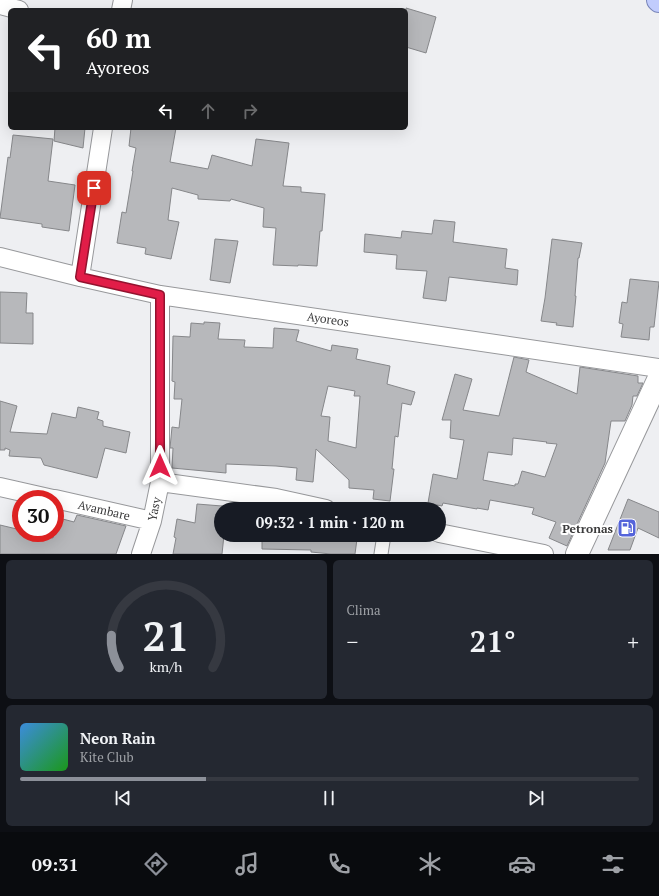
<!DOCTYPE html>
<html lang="es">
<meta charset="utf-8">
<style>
:root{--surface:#171b24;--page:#242831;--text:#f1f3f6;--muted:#9ea1a6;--line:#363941;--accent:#8c9099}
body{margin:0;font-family:"PT Serif",serif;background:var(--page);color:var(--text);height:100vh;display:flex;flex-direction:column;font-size:15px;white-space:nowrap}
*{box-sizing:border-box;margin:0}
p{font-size:13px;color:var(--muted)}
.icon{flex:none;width:22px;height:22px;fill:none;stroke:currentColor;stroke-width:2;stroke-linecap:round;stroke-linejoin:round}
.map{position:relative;height:554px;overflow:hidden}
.side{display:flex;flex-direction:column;gap:6px;padding:6px;background:#0d0f14;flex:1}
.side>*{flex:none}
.guide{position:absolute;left:8px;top:8px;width:400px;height:122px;border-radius:6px;box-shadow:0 4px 16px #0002;background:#202124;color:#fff;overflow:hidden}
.speed{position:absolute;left:12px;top:490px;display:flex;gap:8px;font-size:20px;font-weight:700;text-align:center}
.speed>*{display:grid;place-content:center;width:52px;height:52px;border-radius:50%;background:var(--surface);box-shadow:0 4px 16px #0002;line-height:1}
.speed .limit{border:6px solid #d22;background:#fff;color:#111}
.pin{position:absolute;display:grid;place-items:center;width:34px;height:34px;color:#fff;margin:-17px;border-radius:8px;box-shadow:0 2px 6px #0006}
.me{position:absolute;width:44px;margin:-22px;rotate:0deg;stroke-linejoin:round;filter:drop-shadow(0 0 3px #0008)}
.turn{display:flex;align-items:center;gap:14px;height:84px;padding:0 12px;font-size:18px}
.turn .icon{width:52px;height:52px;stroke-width:2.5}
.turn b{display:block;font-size:28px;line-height:34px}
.lanes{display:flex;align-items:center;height:38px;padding:0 12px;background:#0003;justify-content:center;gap:20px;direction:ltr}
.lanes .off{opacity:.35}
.big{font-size:30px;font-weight:700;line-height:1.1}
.side .card{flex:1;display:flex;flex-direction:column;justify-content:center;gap:6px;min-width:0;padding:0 14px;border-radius:6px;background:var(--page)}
.side .dial{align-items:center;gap:0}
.dial svg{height:104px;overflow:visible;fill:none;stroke:var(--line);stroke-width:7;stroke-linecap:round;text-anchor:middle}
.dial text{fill:var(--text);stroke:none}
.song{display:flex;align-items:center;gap:12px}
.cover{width:48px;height:48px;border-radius:6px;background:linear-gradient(135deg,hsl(210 70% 55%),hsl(120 70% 35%))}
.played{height:4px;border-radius:2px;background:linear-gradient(90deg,var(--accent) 30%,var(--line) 30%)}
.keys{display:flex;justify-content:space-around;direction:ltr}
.heat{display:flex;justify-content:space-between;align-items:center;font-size:22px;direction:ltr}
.side .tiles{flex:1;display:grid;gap:6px;grid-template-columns:1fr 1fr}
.card:last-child{grid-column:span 2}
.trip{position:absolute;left:214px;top:502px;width:232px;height:40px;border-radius:20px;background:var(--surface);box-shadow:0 4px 16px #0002;font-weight:700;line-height:40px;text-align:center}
.tab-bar{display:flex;height:64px;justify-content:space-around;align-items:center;background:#090b0e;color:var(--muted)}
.tab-bar .icon{width:28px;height:28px}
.tab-bar .on{color:var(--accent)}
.tab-bar b{font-size:18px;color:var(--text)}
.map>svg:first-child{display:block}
</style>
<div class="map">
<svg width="659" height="554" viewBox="0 0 659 554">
<rect width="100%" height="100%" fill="#eeeff2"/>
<path fill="#b7b8bb" stroke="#86878a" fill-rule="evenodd" d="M406,8L436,17L426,53L406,47Z
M55,128H85L83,148L54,141Z
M131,128H176L170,162L208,169L212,155L252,166L256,139L289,143L283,186L301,187V192L325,194L322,231H320L317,266L298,265V266L273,265L276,228L263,227L264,208L231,199L230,201L198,199V195L172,188L168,220L179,222L171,259L145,254L146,248L117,243L122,212L126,213L133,171H132L136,148L129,146Z
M13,135L53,139L48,181L75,185L69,231L42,227V224L0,218L8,157L10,158Z
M434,220L455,222L453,242L507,249L505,268L518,270L517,285L449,277L446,301L423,298L427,271L396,269L397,255L364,252L365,234L401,238L402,231L432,234Z
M215,239L238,241L230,283L210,280L212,265Z
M552,239L582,243L579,258H578L575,296H576L573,327L556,325L557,323L541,321L545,298Z
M630,279L659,282L654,327H650L649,340L621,337L623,324L619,323L622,302L627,303Z
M0,292L27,293L26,313H33V344L0,343Z
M204,322L220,323L218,339L245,340L244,347L273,348L274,328L299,330L296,341L331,351L332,345L358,349L356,359L390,366L387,384L415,392L411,405L402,403L398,437L395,436L392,469H394L390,501L373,499L374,490L349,488V480L316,449L313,482L296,480L297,468L276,466L226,464V473L172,468L173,448H170L172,427L179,428L182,399H174L175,382L172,381L173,336L190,337L191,323L204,324ZM328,386L355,391L354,396H360L356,448L328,441L330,417L321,416Z
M514,357L529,360L526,372L577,394L580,367L638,376V383H643L637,396H633L632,405L625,421H611L605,463L567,546L549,538L556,522L532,514L534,508L490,500L488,510L477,508V509L443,503L442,506L428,503L433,474L457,479L464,440L450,438L451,420H442L455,374L472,379L463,410L499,416ZM513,438L547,442L546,443L557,444L545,477L522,471L518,484H515V486L483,480L488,452L512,455Z
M0,401L17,406L10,432L47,434L52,413L76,418L78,407L99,412L97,419L103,421V426L130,432L126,453L105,448L97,478L44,465L41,458L9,456L10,450L5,448V450H0Z
M628,499L659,512V538L638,528L630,550H608Z
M197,504L222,506V508H227V509H221V535H224L222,554H173L176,538L174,537L177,519L195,523Z
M77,515L126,526L116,554H0V525L21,530V533H33L53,538L59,518L74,522Z
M262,535H333V537L357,539L355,554H331L311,552V550L262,549Z"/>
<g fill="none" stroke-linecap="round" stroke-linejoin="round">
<g stroke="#97989b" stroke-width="15">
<path id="pedestrian" d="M381,554L384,535"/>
</g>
<g stroke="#97989b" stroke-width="20">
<path id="minor" d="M0,5L19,10
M121,10L123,0
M0,257L80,277L160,295L659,368
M80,277L103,128
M160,482L276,498L326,509
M0,487L53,499
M55,499L152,521
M439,533L544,554
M141,554L152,521L160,482V295"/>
</g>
<g stroke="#97989b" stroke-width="24">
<path id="secondary" d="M577,554L659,378"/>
</g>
<g stroke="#7784b9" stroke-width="24">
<path id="primary" d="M658,0L659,1"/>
</g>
<use href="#pedestrian" stroke="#fff" stroke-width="13"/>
<use href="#minor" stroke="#fff" stroke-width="18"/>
<use href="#secondary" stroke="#fff" stroke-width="22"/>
<use href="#primary" stroke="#c1ccfd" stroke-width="22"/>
</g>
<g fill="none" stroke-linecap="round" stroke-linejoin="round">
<g stroke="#92132f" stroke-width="10">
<path id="route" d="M94,188L80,277L160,295V466"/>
</g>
<use href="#route" stroke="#e11d48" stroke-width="7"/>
</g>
<defs>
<g id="fuel-square" transform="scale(1)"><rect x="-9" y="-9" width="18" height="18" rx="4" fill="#5564da" stroke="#fff"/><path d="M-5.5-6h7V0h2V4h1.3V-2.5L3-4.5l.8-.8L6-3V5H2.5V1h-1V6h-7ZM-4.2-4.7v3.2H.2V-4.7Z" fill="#fff"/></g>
</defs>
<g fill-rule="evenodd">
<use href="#fuel-square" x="627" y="528"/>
</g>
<g text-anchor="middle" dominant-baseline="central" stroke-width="4" stroke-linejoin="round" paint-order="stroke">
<g font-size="12" fill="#3c3c3d" stroke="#fff">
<text transform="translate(328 319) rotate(8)">Ayoreos</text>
<text transform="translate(154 509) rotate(-78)">Yasy</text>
<text transform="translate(104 510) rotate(13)">Avambare</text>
</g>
<g font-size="12" font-weight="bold" fill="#3c3c3d" stroke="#fff" text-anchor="end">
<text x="613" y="528">Petronas</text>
</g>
</g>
</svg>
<div class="speed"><div class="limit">30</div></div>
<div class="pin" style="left:94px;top:188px;background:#d93025"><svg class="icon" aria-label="arrive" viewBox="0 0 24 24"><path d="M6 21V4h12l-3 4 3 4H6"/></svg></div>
<svg class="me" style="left:160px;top:466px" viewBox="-20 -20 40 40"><path d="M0-17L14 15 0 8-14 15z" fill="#e11d48" stroke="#fff" stroke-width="4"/></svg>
<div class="trip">09:32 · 1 min · 120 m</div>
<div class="guide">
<div class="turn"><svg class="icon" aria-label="left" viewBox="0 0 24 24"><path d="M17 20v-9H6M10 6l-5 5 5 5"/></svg><div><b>60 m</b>Ayoreos</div></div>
<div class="lanes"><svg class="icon" aria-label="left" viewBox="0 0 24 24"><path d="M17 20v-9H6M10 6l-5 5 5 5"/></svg><svg class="icon off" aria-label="ahead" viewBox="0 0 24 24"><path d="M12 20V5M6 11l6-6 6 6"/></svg><svg class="icon off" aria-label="right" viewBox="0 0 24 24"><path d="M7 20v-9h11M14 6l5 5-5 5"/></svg></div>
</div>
</div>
<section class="side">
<div class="tiles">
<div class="card dial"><svg viewBox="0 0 100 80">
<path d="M14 69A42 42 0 1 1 86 69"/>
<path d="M14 69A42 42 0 0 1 8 44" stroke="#8c9099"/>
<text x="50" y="56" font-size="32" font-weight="700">21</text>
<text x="50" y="72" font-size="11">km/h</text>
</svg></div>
<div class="card"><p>Clima</p>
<div class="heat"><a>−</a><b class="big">21°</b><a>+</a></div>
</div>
<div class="card">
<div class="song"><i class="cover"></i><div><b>Neon Rain</b><p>Kite Club</p></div></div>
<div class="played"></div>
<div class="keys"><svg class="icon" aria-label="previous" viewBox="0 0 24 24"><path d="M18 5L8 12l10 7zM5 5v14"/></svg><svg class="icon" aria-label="pause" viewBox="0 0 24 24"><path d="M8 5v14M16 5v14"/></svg><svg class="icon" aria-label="next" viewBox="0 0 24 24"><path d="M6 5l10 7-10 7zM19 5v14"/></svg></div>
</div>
</div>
</section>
<nav class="tab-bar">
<b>09:31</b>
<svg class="icon on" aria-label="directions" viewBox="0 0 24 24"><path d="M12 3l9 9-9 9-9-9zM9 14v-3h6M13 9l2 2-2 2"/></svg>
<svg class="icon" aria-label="music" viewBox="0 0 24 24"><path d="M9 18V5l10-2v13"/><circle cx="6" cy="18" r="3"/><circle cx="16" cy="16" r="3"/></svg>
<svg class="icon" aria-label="phone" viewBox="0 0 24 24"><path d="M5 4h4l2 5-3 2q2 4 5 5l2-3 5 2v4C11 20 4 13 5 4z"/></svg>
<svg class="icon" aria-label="climate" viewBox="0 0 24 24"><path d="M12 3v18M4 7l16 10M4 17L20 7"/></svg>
<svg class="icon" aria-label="car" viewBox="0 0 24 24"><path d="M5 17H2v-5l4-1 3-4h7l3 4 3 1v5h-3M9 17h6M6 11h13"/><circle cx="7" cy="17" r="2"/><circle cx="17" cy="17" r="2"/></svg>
<svg class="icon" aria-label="filters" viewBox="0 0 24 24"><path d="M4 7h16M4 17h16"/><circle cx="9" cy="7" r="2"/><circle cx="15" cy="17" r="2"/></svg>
</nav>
